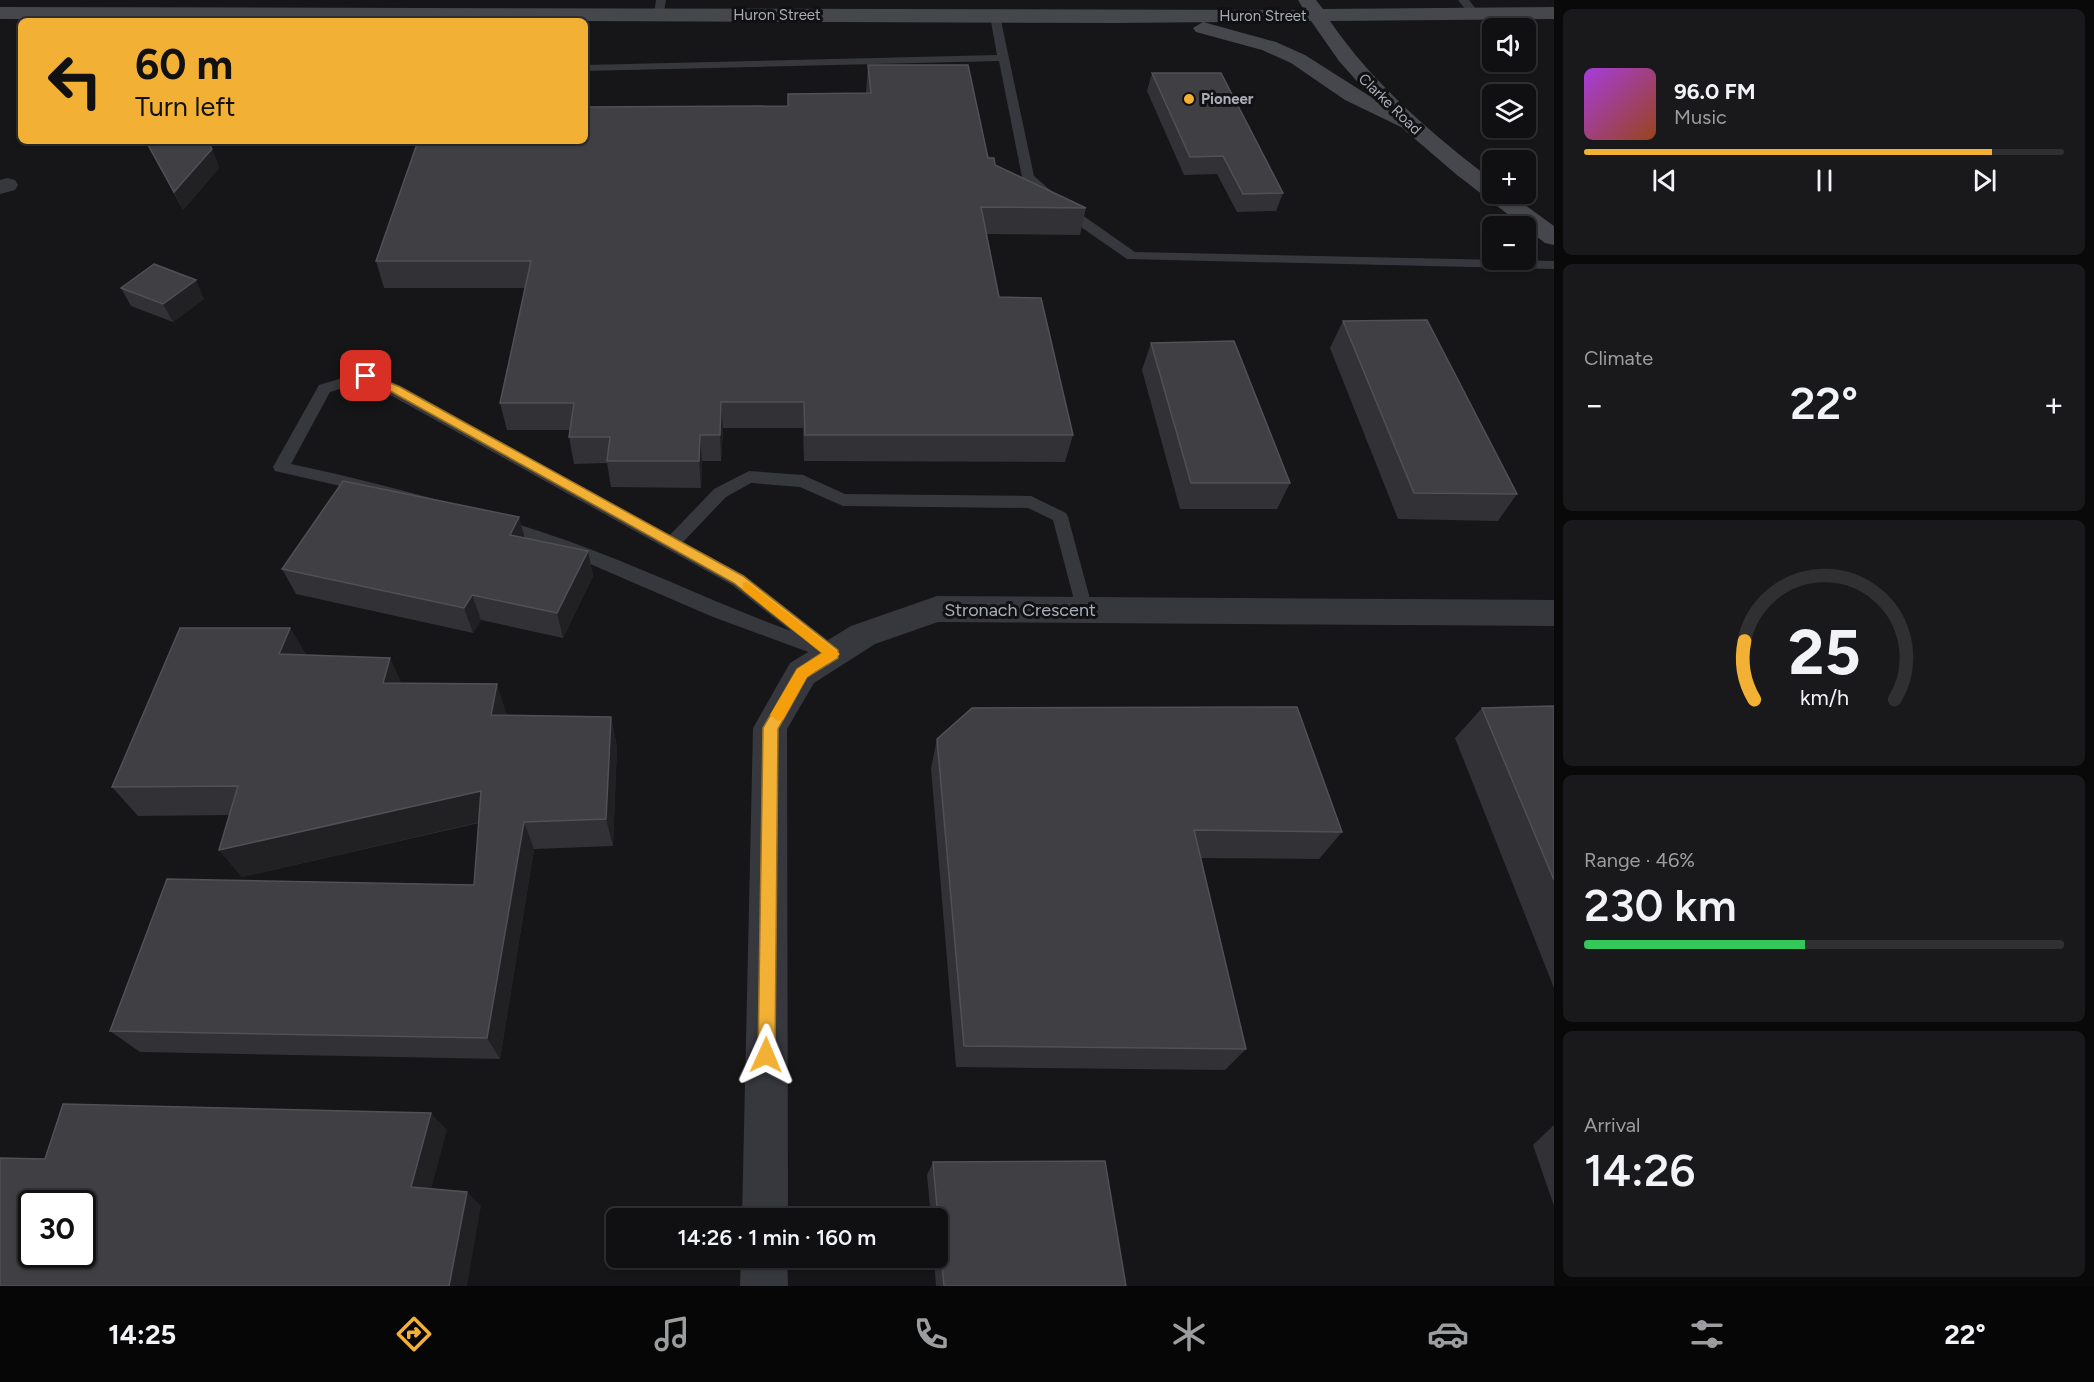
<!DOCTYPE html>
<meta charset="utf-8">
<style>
:root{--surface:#101012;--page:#19191b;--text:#f1f3f6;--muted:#9c9d9f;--line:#303032;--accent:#f2b134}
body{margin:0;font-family:Figtree,sans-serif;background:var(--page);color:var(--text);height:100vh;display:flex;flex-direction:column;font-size:22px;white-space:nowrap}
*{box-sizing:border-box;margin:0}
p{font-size:20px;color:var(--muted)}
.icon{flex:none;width:33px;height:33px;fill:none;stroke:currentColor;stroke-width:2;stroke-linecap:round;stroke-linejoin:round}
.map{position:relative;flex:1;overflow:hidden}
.sheet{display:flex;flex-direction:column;gap:9px;padding:9px;background:#09090a;width:540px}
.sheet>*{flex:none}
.guide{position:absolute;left:18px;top:18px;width:570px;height:126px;border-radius:9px;box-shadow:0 2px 4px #0004,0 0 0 2px var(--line);background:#f2b134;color:#111;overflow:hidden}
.fabs{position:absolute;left:1482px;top:18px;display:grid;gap:12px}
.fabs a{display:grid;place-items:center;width:54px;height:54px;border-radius:9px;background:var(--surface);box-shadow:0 2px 4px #0004,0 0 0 2px var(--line);font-size:30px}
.speed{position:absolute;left:18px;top:1190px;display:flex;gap:12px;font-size:30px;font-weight:700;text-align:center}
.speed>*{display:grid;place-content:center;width:78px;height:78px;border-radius:50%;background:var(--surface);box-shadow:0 2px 4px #0004,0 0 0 2px var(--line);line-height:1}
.speed .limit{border:3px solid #111;border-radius:9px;background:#fff;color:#111}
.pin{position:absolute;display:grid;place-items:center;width:51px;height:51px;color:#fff;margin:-26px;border-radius:12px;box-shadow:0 3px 9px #0006}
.me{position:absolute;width:66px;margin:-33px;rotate:1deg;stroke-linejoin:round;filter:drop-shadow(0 0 4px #0008)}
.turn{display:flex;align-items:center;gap:21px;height:126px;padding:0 18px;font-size:27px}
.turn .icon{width:78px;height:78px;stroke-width:2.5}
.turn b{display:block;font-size:42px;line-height:51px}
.big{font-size:45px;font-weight:600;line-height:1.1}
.sheet .card{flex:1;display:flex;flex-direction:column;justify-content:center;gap:9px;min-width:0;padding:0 21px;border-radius:9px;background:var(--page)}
.sheet .dial{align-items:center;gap:0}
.dial svg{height:156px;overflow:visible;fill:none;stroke:var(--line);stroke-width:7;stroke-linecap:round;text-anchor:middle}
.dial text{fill:var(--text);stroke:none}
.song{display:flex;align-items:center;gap:18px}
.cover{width:72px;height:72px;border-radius:9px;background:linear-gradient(135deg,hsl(280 70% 55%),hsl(20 70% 35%))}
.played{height:6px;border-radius:3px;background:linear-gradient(90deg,var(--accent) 85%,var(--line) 85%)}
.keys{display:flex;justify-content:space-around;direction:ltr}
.heat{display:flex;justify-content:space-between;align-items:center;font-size:33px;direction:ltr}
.charge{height:9px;border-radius:4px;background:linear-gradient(90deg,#34c759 46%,var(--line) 0)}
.trip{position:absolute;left:606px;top:1208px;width:342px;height:60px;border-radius:9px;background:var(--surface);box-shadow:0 2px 4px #0004,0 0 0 2px var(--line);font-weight:600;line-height:60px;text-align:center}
.dock{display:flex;height:96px;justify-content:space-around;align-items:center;background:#060607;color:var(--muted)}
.dock .icon{width:42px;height:42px}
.dock .active{color:var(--accent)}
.dock b{font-size:27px;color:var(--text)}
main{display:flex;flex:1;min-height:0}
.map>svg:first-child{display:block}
</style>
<main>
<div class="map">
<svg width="1554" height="1286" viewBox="0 0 1554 1286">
<rect width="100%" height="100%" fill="#161618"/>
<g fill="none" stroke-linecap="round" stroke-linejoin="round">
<path fill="#37383d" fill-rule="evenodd" d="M656,0H666L663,17L654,15Z
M1458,0H1469L1479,13L1470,15Z
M995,13L1000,16L1034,176L1065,203L1135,252L1554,261V269L1127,259L1055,209L1022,177L999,61L585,71V65L997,55L990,16Z
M366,371L401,386L670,535L714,489L749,471L803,475L845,494L1031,496L1066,513L1068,517L1093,610L1090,615H1078L1053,520L1028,508L843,506L800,487L751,483L726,497L683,542L744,575L839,649L842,654L839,659L833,661L713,617L560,551L375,494L275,471L273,467L319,385ZM365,381L732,585L791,631C717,604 646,569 571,542C480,510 385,484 291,464L330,392Z"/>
<path fill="#37383d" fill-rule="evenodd" d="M7,178L15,180L18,185L15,190L0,194V180Z
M937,596L1554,600V626L938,622L875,644L814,683L787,729L788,1218H742L753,728L790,663L851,626Z
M741,1257H787L788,1286H740Z"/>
<path fill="#45474d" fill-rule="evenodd" d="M1298,0H1316L1323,9L1554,7V19L1330,21C1373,84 1432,134 1492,180V194H1510L1554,226V245L1545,243L1457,175L1401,127L1345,100L1291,63L1262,50L1196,32L1193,28L1203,22L1276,42L1305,55L1371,97L1339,61L1311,21L1115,23L0,19V7L1304,10Z"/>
</g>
<path fill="#323236" d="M868,65L988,158L995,165L1086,208L1080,235L987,234L999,297L1073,435L1065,462L804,461L803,428H723L721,461H702L701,488L611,487L607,463L574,464L569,437L570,430H507L500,403L525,288H384L376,261L788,106L866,93Z
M1152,73L1283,193L1276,211L1237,212L1217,174L1184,175L1147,91Z
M145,141H207L212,149L219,168L183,210Z
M121,288L204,299L173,322L131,306Z
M1343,321L1517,494L1498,521L1398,519L1330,348Z
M1151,343L1290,483L1277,509H1180L1142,370Z
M519,517L525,538L588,551L593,576L563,638L481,620L473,633L296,594L282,569Z
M290,628L306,655L390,658L401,683L507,715L611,717L617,747L613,846L534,849L500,1059L140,1052L110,1031L474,885L479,823L242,877L219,850L230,815L138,816L112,787Z
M1554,706V988L1455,738L1482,708Z
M937,739L1342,832L1319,859L1201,858L1246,1049L1225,1070L956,1067L931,768Z
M1554,1125V1206L1533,1145Z
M933,1162L1126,1286H936L934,1257H938V1218H931L927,1175Z"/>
<path fill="#212124" d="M212,149L219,168L183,210L174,192Z
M196,280L204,299L173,322L163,304Z
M721,402L723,428L721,461L720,435Z
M700,435L702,461L701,488L699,461Z
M519,517L526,543L510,535Z
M588,551L593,576L563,638L557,613Z
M472,595L481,620L473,633L464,608Z
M290,628L308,659L279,654Z
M390,658L404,689L383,683Z
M497,684L507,715H491Z
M611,717L617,747L613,846L606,819Z
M481,791L493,819L242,877L219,850Z
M524,822L534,849L500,1059L487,1038Z
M431,1113L447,1130L428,1201L411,1187Z
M467,1192L481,1206L467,1286H449Z"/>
<path fill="#3f3f44" stroke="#4f5156" stroke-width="1.5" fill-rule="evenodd" d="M868,65H968L988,158H994L995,165L1086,208L981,207L999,297L1041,298L1073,435H805L804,402H721L720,435H700L699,461H607L610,437H569L574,403H500L531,261H376L418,141H585V107L788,106V94L871,93Z
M1152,73H1221L1283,193L1243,194L1223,156L1190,157Z
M146,141H207L212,149L174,192Z
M154,264L196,280L163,304L121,288Z
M1427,320L1517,494L1414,493L1343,321Z
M1234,341L1290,483H1191L1151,343Z
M343,481L519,517L510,535L588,551L557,613L472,595L464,608L282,569Z
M180,628H290L279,654L390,658L383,683L497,684L491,715L611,717L606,819L524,822L487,1038L110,1031L167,879L474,885L481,791L219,850L238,786L112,787Z
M1554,706V880L1482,708Z
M1297,707L1342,832L1194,830L1246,1049L964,1046L937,739L972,708Z
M63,1104L431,1113L411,1187L467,1192L449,1286H0V1158L45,1159ZM32,1203H82V1254H32Z
M1105,1161L1126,1286H944L933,1162Z"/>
<path fill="#f2b134" stroke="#9d7322" stroke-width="1.5" d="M366,373L400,387L743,576L838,650V658L807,677L778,729L775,1055L773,1061L766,1063L760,1061L758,1055L763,728L797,669L822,653L734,583L392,392L362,379L361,376Z"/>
<path fill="#f59e0b" d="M747,582L840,654L807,677L783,720L778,721L770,715L797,669L822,653L743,590V583Z"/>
<circle fill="#f2b134" stroke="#111113" stroke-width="2" cx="1189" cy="99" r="6"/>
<g text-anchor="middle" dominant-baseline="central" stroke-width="6" stroke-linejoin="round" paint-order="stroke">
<g font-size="15" fill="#a8adb8" stroke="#111113">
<text x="777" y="15">Huron Street</text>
<text x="1263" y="16">Huron Street</text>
<text transform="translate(1390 104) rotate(44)">Clarke Road</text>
</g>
<g font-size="15" font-weight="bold" fill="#a8adb8" stroke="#111113" text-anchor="start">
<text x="1201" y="99">Pioneer</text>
</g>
<g font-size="18" fill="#a8adb8" stroke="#111113">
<text x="1020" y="610">Stronach Crescent</text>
</g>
</g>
</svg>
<div class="fabs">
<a><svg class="icon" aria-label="sound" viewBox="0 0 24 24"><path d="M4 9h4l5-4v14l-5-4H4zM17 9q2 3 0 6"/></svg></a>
<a><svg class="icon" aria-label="layers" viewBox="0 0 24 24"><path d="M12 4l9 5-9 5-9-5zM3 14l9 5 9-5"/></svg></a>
<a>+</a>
<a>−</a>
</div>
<div class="speed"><div class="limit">30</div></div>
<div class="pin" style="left:366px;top:376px;background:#d93025"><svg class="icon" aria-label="arrive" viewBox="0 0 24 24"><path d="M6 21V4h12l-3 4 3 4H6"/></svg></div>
<svg class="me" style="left:766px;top:1055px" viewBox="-20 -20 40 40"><path d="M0-17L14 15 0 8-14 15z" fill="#f2b134" stroke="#fff" stroke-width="4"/></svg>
<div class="trip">14:26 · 1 min · 160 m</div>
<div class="guide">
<div class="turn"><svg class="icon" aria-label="left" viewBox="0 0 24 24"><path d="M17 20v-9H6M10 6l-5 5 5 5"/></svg><div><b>60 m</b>Turn left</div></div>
</div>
</div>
<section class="sheet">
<div class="card">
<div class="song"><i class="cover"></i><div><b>96.0 FM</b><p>Music</p></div></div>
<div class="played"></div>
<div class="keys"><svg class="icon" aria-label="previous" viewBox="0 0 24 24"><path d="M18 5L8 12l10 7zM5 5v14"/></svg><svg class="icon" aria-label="pause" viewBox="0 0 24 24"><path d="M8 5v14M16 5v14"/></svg><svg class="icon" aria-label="next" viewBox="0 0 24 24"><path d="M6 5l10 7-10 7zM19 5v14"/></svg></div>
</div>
<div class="card"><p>Climate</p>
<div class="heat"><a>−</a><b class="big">22°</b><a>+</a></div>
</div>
<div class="card dial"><svg viewBox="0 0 100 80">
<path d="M14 69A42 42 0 1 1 86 69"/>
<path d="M14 69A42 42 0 0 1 9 39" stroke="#f2b134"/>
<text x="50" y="56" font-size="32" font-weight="700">25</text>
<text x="50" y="72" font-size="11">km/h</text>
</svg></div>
<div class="card"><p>Range · 46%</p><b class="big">230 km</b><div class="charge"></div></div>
<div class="card"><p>Arrival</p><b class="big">14:26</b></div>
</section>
</main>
<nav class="dock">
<b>14:25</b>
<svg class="icon active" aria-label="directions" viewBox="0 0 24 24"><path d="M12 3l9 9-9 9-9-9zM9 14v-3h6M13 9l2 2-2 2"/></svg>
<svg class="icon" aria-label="music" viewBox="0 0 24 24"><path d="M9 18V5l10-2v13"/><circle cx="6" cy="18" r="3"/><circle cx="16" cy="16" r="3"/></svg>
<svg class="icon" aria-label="phone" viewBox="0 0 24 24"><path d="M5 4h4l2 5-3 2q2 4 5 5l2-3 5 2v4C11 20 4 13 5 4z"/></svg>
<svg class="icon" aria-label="climate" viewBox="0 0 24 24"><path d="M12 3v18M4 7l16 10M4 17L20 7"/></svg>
<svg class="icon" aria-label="car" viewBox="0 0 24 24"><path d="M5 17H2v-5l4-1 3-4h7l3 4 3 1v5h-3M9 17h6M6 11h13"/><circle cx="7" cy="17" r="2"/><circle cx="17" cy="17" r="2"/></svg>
<svg class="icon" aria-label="filters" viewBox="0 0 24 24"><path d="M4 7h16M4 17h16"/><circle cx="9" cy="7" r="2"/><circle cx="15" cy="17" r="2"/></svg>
<b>22°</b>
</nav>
